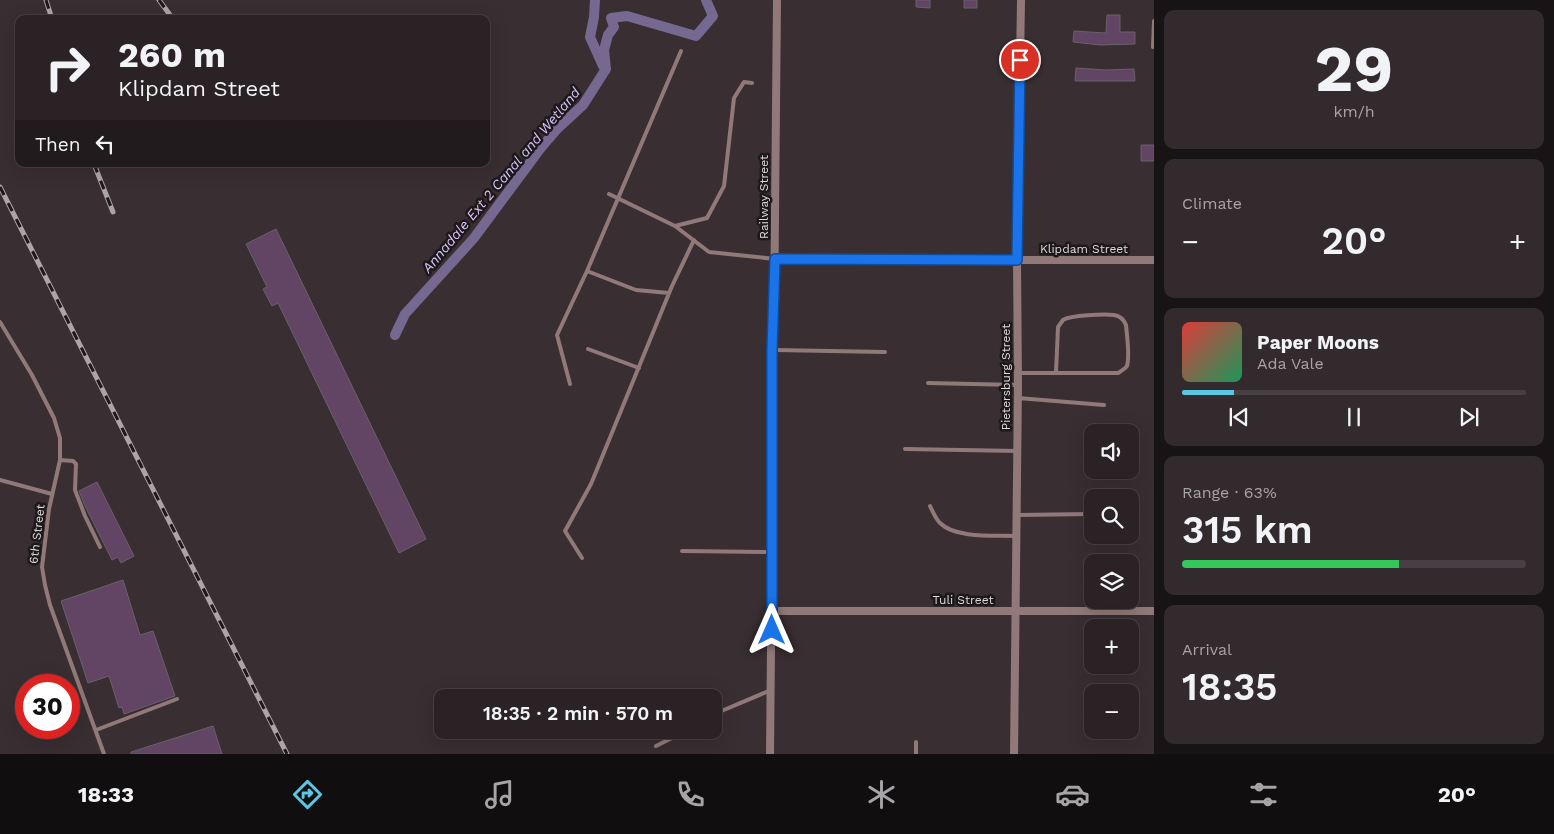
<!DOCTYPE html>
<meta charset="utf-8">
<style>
:root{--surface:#2b2226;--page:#332a2e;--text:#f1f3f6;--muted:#a6a4a7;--line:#473f43;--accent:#59c8e4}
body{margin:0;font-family:"Work Sans",sans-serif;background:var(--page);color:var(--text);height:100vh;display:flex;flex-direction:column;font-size:19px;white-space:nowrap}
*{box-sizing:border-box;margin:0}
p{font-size:16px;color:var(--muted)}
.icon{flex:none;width:28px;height:28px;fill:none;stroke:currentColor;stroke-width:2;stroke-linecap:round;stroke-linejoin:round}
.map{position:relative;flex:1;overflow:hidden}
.panel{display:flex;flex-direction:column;gap:10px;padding:10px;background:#181315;width:400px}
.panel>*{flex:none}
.hud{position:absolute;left:15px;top:15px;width:475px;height:152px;border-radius:10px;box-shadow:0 5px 20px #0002,0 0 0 1px var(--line);background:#2b2226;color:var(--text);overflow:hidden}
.controls{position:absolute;left:1084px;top:424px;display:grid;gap:10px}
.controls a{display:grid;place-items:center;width:55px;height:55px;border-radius:10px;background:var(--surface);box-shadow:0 5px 20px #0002,0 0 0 1px var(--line);font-size:25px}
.speed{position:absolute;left:15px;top:674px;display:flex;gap:10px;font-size:25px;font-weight:700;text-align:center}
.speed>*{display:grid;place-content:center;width:65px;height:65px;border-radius:50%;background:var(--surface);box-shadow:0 5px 20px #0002,0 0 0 1px var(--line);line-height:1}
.speed .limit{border:8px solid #d22;background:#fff;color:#111}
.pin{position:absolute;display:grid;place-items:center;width:42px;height:42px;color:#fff;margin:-21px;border:2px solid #fff;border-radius:50%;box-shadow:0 1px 5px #0007}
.me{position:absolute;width:55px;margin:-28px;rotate:0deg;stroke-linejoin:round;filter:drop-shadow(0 0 4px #0008)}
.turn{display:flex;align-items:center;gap:18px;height:105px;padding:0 20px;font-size:22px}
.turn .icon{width:65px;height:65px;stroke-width:2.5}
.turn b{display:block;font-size:35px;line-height:42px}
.then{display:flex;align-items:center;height:48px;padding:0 20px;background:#0003;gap:10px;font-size:19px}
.big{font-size:38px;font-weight:600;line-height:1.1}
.panel .tile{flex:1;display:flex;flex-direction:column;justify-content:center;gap:8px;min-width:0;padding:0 18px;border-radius:10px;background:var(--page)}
.panel .dial{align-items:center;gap:0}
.dial b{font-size:65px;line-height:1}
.song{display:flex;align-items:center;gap:15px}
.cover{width:60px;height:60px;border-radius:8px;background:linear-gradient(135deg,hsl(0 70% 55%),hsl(150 70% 35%))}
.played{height:5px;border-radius:2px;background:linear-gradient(90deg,var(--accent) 15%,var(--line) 15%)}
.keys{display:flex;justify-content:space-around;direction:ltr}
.heat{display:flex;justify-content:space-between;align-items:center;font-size:28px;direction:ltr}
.charge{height:8px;border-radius:4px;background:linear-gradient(90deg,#34c759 63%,var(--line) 0)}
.trip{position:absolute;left:434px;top:689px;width:288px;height:50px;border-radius:10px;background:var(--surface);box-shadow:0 5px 20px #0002,0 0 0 1px var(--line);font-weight:600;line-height:50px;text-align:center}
.menu{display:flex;height:80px;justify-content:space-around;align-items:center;background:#110e0f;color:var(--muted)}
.menu .icon{width:35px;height:35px}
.menu .active{color:var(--accent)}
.menu b{font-size:22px;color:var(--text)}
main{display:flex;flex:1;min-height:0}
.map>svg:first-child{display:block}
</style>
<main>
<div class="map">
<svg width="1154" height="754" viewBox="0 0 1154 754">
<rect width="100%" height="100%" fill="#392e32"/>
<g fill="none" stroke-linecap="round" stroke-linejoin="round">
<path stroke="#756992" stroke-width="10" d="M595,0L594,17L590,37L603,66
M395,335L405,314L474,238L540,149L557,129L583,105L606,69L604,50L608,35L614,27L611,18L627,16L696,36L713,16L706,0"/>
</g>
<path fill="#624464" stroke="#696169" d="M916,0H930V8L916,7Z
M964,0H977V8H964Z
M1107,15H1120V32H1135V44L1101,45L1073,42L1074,31L1106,33Z
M1076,68L1106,70L1134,69L1135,81H1075Z
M1141,145H1154V161H1141Z
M276,229L426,539L399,553L278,303L272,306L263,289L267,287L246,244Z
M97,482L134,556L121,563L118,557L112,560L85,506L79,491Z
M123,580L140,635L153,631L175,696L124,714L122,707L119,708L109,676L88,683L61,601Z
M213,726L222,754H131V752Z"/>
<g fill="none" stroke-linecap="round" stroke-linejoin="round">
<path stroke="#917979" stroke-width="4" d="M1153,47L1154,21
M609,194L675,226L709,252L775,259
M675,226L707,218L724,186L734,98L744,82L752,83
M587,271L636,290L669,293
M0,322L32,375L54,418L60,438V460L49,509L42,567L45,585L50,605L104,754
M588,349L639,368
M775,350L885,352
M1018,373H1118C1121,371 1125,369 1127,366C1130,356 1127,336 1126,325C1124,320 1120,316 1114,315C1104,314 1071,315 1063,320L1058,327L1056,373
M928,383L1018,385
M570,384L557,335L587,271L681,51
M1018,398L1104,405
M905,449L1018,451
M60,460L73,461L76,464L75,490L85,516L100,547
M0,480L52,494
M930,506C933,512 936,519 940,523C956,539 996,535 1017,536
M1017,515L1092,514
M682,551L773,552
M582,558L565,531L591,484L672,286L694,240
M712,715L771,690
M96,730L177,699
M916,742V754
M656,746L688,730"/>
<path stroke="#917979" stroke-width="8" d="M775,259L1154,260
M772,611H1154
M770,754L777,0
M1014,754L1018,385L1017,260L1021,0"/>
<g stroke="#aca4a8" stroke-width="5">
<path id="rail" d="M46,0L52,19
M159,0L173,19
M94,164L113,212
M0,187L287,754"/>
</g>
<use href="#rail" stroke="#1d181a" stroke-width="3" stroke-dasharray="9" stroke-linecap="butt"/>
</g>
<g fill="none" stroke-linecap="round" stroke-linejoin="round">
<g stroke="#114b97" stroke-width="12">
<path id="route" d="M772,630V350L775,259L1017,260L1020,60"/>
</g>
<use href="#route" stroke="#1a73e8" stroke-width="9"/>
</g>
<g text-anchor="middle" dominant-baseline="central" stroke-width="5" stroke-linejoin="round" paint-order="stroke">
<g font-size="12" fill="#dfd8db" stroke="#1d181a">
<text transform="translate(764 197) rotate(-90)">Railway Street</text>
<text x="1084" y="249">Klipdam Street</text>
<text transform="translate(1006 377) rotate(-90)">Pietersburg Street</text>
<text transform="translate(37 534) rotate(-83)">6th Street</text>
<text x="963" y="600">Tuli Street</text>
</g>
<g font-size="14" font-style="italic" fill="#d6c6fc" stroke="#1d181a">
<text transform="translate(501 180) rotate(-50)">Annadale Ext 2 Canal and Wetland</text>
</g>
</g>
</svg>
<div class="controls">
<a><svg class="icon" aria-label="sound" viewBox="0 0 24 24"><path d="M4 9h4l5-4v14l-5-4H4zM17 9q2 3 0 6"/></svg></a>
<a><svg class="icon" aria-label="search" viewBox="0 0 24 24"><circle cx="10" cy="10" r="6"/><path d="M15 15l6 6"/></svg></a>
<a><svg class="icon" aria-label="layers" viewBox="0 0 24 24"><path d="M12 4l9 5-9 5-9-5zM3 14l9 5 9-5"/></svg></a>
<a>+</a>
<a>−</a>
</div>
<div class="speed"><div class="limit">30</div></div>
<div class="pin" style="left:1020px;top:60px;background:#d93025"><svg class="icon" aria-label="arrive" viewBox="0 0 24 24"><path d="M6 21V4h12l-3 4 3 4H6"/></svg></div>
<svg class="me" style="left:772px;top:630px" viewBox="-20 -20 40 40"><path d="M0-17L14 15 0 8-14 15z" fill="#1a73e8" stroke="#fff" stroke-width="4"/></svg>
<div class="trip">18:35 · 2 min · 570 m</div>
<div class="hud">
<div class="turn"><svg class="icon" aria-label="right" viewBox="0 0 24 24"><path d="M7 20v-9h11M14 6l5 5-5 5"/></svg><div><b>260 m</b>Klipdam Street</div></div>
<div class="then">Then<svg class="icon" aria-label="left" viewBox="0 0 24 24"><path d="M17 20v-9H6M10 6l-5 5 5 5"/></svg></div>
</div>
</div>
<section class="panel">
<div class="tile dial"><b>29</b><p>km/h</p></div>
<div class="tile"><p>Climate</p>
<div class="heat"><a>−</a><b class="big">20°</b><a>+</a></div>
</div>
<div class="tile">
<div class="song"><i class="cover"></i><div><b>Paper Moons</b><p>Ada Vale</p></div></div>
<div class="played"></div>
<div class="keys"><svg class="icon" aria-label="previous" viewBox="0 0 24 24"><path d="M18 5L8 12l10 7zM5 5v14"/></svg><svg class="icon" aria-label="pause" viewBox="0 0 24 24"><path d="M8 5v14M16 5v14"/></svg><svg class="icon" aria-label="next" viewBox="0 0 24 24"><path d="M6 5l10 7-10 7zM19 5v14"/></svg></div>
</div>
<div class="tile"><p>Range · 63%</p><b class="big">315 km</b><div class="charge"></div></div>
<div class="tile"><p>Arrival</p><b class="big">18:35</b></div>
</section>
</main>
<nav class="menu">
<b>18:33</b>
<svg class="icon active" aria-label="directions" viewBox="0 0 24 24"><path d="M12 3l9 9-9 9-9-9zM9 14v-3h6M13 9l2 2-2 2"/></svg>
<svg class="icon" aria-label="music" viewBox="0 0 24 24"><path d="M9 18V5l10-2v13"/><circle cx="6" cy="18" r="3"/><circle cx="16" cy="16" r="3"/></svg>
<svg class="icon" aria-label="phone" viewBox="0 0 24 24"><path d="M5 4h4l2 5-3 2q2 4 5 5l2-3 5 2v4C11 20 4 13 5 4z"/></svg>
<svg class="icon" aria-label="climate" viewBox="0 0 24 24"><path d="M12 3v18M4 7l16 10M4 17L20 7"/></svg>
<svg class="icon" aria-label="car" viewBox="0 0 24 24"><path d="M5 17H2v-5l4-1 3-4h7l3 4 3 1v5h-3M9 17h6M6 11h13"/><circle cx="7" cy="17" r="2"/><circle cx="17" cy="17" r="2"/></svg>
<svg class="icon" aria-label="filters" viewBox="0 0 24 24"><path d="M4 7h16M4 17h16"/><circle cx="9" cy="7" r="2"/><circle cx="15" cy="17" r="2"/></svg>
<b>20°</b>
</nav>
